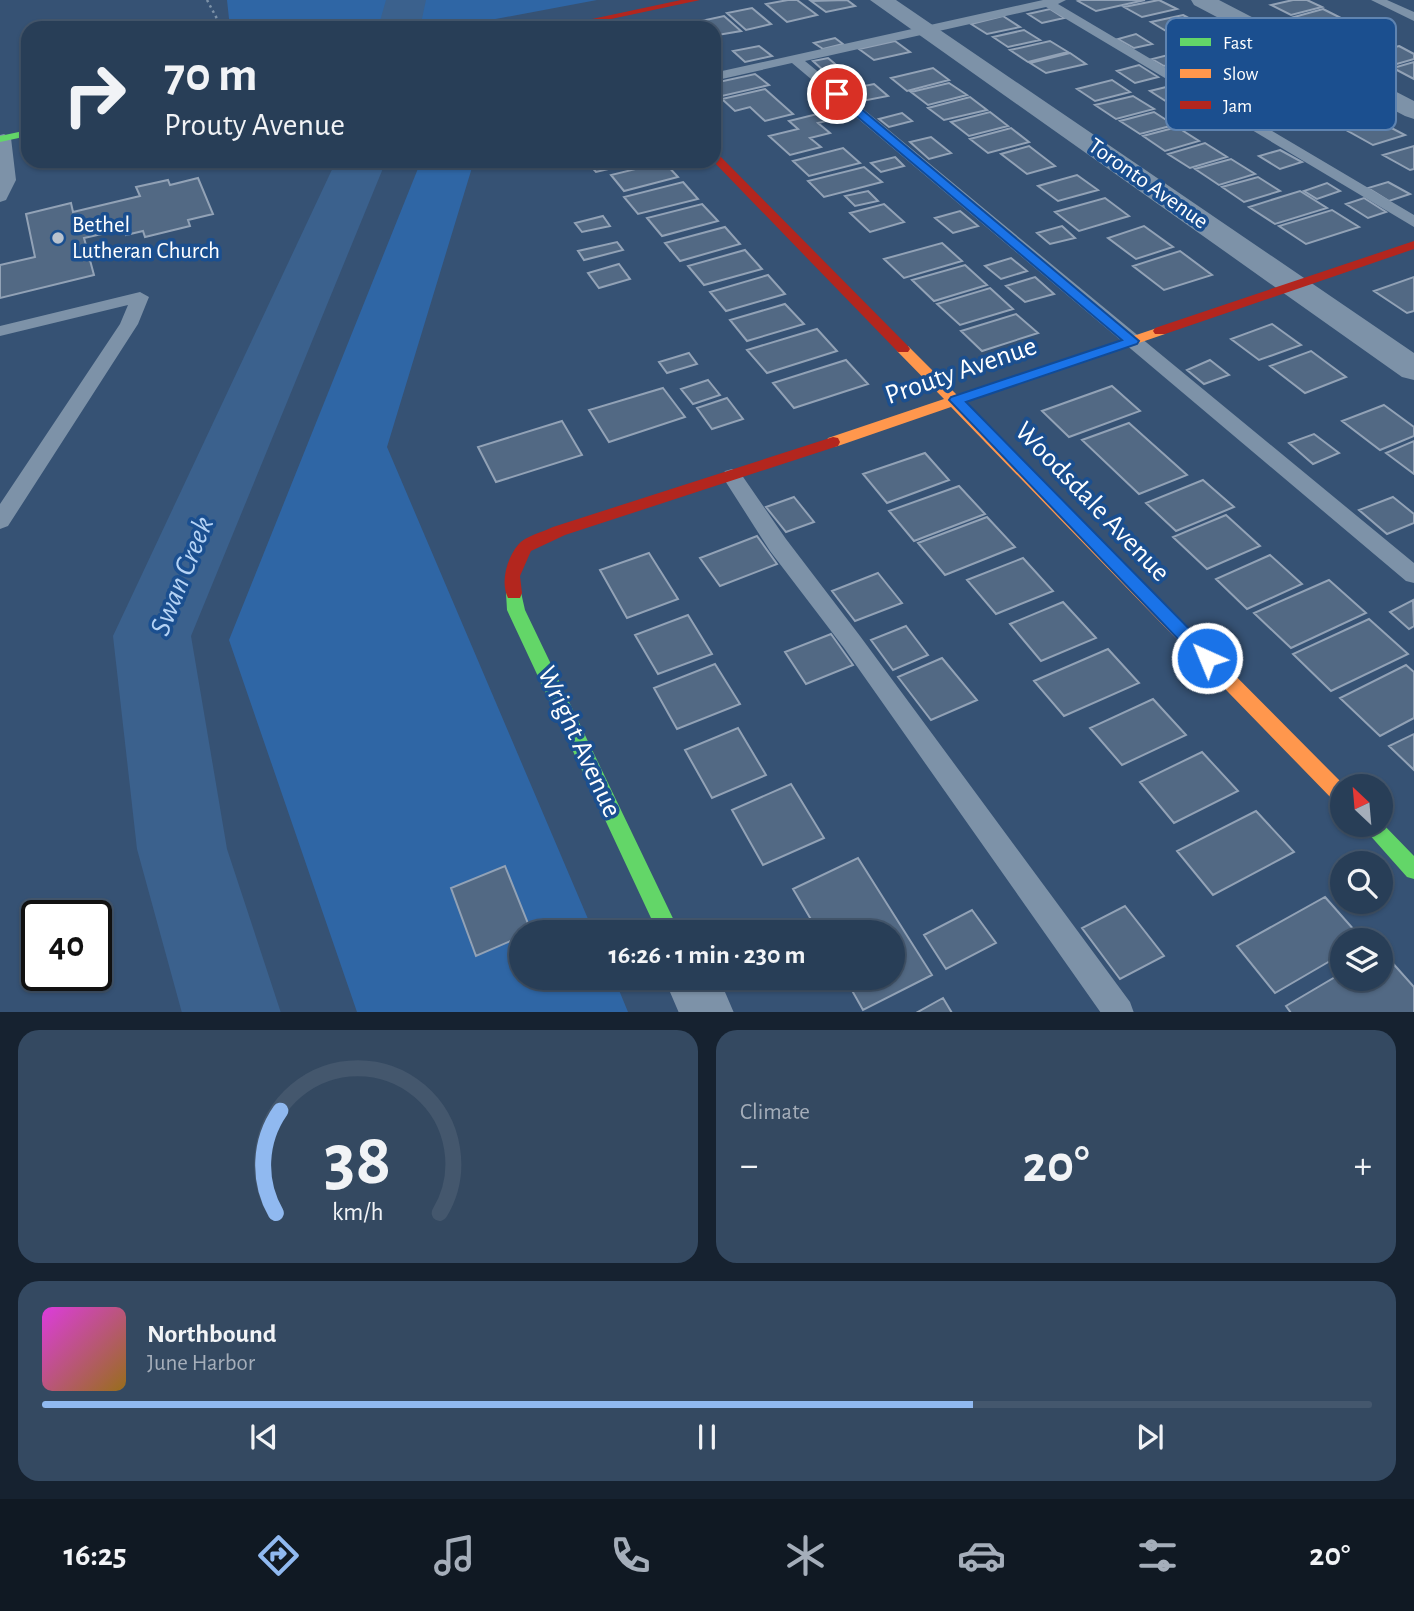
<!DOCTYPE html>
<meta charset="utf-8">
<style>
:root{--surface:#283e57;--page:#344961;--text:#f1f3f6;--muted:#a5aeba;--line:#44576d;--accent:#90b9f0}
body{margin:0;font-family:"Alegreya Sans",sans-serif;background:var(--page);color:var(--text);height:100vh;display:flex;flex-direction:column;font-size:26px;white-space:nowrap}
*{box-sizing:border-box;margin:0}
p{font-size:23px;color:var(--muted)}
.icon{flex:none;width:38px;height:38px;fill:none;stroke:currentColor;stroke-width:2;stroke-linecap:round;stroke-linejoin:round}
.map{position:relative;height:1012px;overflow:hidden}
.panel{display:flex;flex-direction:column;gap:18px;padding:18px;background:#162230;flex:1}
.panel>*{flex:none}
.top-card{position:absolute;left:21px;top:21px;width:700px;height:147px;border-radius:21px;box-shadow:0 2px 5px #0004,0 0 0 2px var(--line);background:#283e57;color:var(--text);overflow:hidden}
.needle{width:46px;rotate:334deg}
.controls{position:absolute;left:1330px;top:774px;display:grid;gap:14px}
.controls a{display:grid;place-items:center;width:63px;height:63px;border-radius:50%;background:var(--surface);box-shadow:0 2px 5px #0004,0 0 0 2px var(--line);font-size:35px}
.speed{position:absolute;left:21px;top:900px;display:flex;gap:14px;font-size:35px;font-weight:700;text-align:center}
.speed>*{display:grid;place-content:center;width:91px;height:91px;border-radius:50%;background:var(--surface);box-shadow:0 2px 5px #0004,0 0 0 2px var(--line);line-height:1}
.speed .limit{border:4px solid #111;border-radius:10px;background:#fff;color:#111}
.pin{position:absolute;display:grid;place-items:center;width:60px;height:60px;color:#fff;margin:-30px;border:4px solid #fff;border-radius:50%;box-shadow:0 2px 7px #0007}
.me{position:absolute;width:77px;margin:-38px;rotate:316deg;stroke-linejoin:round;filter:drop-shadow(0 0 5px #0008)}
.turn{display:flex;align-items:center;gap:24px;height:147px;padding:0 28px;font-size:32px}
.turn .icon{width:91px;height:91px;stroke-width:2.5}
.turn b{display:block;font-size:49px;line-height:60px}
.big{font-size:52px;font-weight:700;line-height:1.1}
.panel .tile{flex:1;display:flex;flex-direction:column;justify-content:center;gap:10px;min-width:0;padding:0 24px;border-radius:21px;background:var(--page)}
.panel .dial{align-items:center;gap:0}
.dial svg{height:182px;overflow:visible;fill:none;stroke:var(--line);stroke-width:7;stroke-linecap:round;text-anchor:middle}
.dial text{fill:var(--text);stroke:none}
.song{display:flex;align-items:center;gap:21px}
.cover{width:84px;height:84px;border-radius:10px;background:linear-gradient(135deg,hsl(300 70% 55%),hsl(40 70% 35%))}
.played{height:7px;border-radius:4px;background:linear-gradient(90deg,var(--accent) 70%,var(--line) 70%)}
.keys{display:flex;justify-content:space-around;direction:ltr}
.heat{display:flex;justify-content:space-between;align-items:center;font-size:38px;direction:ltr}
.panel .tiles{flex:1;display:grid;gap:18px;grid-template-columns:1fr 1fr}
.tile:last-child{grid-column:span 2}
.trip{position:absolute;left:509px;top:920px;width:396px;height:70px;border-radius:35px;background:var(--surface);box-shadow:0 2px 5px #0004,0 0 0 2px var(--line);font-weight:700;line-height:70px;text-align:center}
.menu{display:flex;height:112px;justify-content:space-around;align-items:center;background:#101923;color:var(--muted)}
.menu .icon{width:49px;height:49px}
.menu .active{color:var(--accent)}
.menu b{font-size:32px;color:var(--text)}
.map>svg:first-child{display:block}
</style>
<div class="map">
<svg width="1414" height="1013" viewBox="0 0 1414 1013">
<rect width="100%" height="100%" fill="#365274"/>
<path fill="#2f66a5" d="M227,0H597L448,28H230Z
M421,161H474L387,447L594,933H522V978H614L628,1012H357L229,640Z"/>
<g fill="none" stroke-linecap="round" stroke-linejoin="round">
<path fill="#3b618d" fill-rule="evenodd" d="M386,0H426L420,28H378Z
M336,161H386L191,636L227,849L281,1013H182L137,849L113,636Z"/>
</g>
<path fill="#526984" stroke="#92a2b6" stroke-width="2" d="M788,0H797L817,15L787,22L766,4Z
M847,0L855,6L826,12L811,1Z
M1081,0H1145L1096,11L1078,1Z
M1159,0L1177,9L1142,17L1124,7Z
M1293,0H1307L1322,7L1291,15L1271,5Z
M752,8L771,24L746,30L727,13Z
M1050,9L1064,18L1042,23L1028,14Z
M1323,9L1343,19L1314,27L1294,17Z
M1183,15L1203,26L1171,34L1151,22Z
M724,16L741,31L718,35L714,28H710L701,21Z
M1003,16L1020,27L987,34L971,24Z
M1024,30L1040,40L1008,47L993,37Z
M1136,34L1152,44L1134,48L1118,39Z
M835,38L843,44L823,49L814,43Z
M895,41L910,52L874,60L859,49Z
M1050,41L1068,52L1028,62L1010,50Z
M759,46L772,56L745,62L733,51Z
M1399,46L1414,54V59L1390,66L1368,54Z
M1070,53L1086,64L1046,73L1030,63Z
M1172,54L1184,61L1164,66L1152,59Z
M828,58L841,69L825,72L813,61Z
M1414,62V79L1393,68Z
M1139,65L1158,77L1135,83L1117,71Z
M933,68L949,80L907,91L891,78Z
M755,74L769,85L722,96L714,88V83Z
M1112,80L1130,92L1095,101L1077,89Z
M949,83L967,95L928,105L911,92Z
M874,84L888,96L857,102L843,90Z
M1170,86L1188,96L1167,102L1150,91Z
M765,89L793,114L765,121L750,107L735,111L722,99Z
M1133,96L1154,109L1116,119L1095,105Z
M970,97L987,110L944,120L928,108Z
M829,111L838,118L818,123L830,133L810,138L821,147L790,155L769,136L798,129L789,121Z
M990,112L1008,126L969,136L951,122Z
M1154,112L1174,125L1140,134L1120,121Z
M902,113L912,121L889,127L879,119Z
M1380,122L1405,135L1373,145L1348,131Z
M1177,127L1199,141L1165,151L1143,136Z
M1011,128L1029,142L988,153L970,139Z
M931,137L951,153L929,159L910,142Z
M1205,143L1227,157L1190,168L1168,154Z
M1029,146L1055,166L1027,174L1001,154Z
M1414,146V169L1410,170L1383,155Z
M843,148L860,163L809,176L793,161Z
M1280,150L1302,162L1280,169L1259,156Z
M895,157L904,166L881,172L871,163Z
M1231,159L1255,174L1219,185L1195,169Z
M586,161H643L596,172Z
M664,162L678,177L624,191L611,175Z
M864,167L882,182L824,197L808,181Z
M1077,175L1098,190L1058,201L1038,186Z
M1258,177L1280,191L1244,202L1222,187Z
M198,178L213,214L188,220L190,226L145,237L143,231L126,235L124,229L84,238L94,275L0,298V265L35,257L26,214L71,203L73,212L140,196L136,187L168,180L170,185Z
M683,182L698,199L638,214L624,197Z
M1388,182L1410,194L1389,201L1368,188Z
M1327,183L1340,191L1317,199L1304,191Z
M868,191L878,201L855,206L845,196Z
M1300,191L1327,208L1275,224L1249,207Z
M1105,198L1129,216L1079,231L1055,212Z
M1364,198L1386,212L1368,218L1346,204Z
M702,204L718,221L662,236L647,218Z
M884,204L904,222L870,232L850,213Z
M1332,210L1359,227L1306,244L1279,226Z
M960,211L978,226L953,233L935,218Z
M603,216L610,226L582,232L575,223Z
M1062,226L1075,238L1050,244L1037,233Z
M1144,226L1173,247L1136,259L1108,238Z
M725,227L740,244L680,261L665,243Z
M617,242L623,250L584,260L578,251Z
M942,243L962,261L904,278L884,259Z
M745,250L762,269L704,285L688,266Z
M1180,251L1212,275L1164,290L1133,266Z
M1011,258L1027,271L1001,279L985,266Z
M619,264L630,279L599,288L588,273Z
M965,265L987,285L934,301L912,280Z
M768,275L785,294L726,311L710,292Z
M1035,277L1054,294L1025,302L1006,286Z
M1414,277V311L1407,313L1374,291Z
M990,288L1013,309L960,325L937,304Z
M785,304L804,324L747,341L730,320Z
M1016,314L1038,333L982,351L961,331Z
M1272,324L1301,345L1259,360L1231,339Z
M817,329L837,351L767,373L747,350Z
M1311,351L1346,377L1305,393L1270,366Z
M689,353L697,364L667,373L659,362Z
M846,360L868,384L794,408L773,383Z
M1210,360L1229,375L1204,384L1187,370Z
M708,380L720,395L693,404L681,389Z
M1112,386L1140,411L1069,437L1042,411Z
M663,388L685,417L609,442L589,410Z
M727,398L743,419L712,429L697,408Z
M1384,405L1414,427V436L1380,450L1342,421Z
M562,421L582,455L496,482L478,447Z
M1129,423L1187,475L1139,494L1082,440Z
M1314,434L1339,453L1313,464L1289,443Z
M1414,441V474L1386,453Z
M925,453L949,480L887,503L863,474Z
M1203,480L1234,507L1176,531L1146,503Z
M959,486L985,514L914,541L889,511Z
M794,497L814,522L786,532L766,507Z
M1393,497L1414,514V523L1387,534L1359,510Z
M1226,515L1260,546L1207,569L1173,537Z
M987,517L1015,547L945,575L918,543Z
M757,536L777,564L720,586L700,558Z
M649,553L678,599L627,618L600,570Z
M1270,555L1302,584L1247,609L1216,579Z
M1023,558L1053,591L996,614L967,580Z
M878,573L902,603L855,621L832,591Z
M1329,580L1366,613L1291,648L1254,613Z
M1413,600L1414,626L1409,629L1390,612Z
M1063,602L1096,638L1041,661L1010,624Z
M688,615L712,654L658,674L635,635Z
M1369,619L1408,654L1331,691L1293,654Z
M906,626L928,655L893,670L871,640Z
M831,634L853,665L806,684L785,652Z
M1108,649L1139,683L1064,716L1034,681Z
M942,658L977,700L931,720L898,677Z
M715,664L740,704L677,729L654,688Z
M1406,665L1414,672V718L1380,736L1340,698Z
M1153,699L1186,735L1122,765L1090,728Z
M738,728L766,775L712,798L685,750Z
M1414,734V770L1389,746Z
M1202,752L1238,791L1174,823L1140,782Z
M791,784L824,838L763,865L732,810Z
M1256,811L1294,852L1213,895L1177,851Z
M858,858L932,975L863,1010L845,978H892V933H819L793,889Z
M505,866L531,931L522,933V936L476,956L451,888Z
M1325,897L1363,940H1342V954L1275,993L1237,946Z
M1125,906L1164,956L1120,979L1082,928Z
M972,910L996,943L946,969L924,935Z
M1381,950L1414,987V1013H1291L1286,1006L1342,973V978H1381Z
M943,998L952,1013H916Z"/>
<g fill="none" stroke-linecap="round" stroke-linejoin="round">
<path stroke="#7d92a8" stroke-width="2.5" stroke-dasharray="2.5 3.5" stroke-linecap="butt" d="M207,0L222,28"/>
<path fill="#7d92a8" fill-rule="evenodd" d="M1043,0H1066L1058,4L1414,215V227L1046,7L805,61L1414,563V583L1406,581L792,63L722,79L715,75L722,71Z
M1371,0H1387L1414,12V21Z
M4,134L11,138L16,180L6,200L0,202V135Z
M140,292L149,297L138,324L8,526L0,529V504L120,324L128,305L0,336V326Z
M732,469L739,471L786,539L860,636L1130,1002L1134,1013H1101L844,648L770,551L722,476L725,471Z"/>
<path fill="#7d92a8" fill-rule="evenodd" d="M870,0H896L1414,353V380L1402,377Z
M1191,0H1219L1414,101V119L1405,116L1194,5Z
M664,978H719L734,1013H679Z"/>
<path fill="#63d668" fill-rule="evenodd" d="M28,130V136L0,142V136Z
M514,587L520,588L525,610L680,933H658L507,610L506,593L508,588Z
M1381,822L1414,856V879L1407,877L1360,824H1381Z"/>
<path fill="#ff974d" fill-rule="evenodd" d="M1160,327L1165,328L1167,331L1165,334L964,403L1345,786H1342V804L1335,802L951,407L838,446L833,447L826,442L828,438L944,399L898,352L896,349L898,346H908L957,395Z"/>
<path fill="#b3261e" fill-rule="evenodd" d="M681,0H700L569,28H550Z
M714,153L718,154L908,346L910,349L908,352H898L713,161Z
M1414,241V249L1165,334H1155L1153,331L1155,328Z
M833,437L838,438L840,442L838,446L565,535L531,551L520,576L522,593L520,598H508C500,582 507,558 518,545C525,536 543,532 553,527Z"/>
</g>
<path fill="#1a73e8" stroke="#114b97" stroke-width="2" d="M833,92H841L1139,341L1137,344L966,402L1213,653L1216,658L1213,663H1201L949,400L951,397L1122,340L833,96Z"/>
<circle fill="#b9c2ce" stroke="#1b4f8f" stroke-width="2.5" cx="58" cy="238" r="7"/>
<g text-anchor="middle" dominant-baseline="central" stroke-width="7" stroke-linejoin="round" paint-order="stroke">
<g font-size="23" fill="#fff" stroke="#1b4f8f">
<text transform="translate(1148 184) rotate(35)">Toronto Avenue</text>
</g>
<g font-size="23" fill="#fff" stroke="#1b4f8f" text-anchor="start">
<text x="72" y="225">Bethel<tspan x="72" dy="26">Lutheran Church</tspan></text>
</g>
<g font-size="28" fill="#fff" stroke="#1b4f8f">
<text transform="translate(961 371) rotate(-19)">Prouty Avenue</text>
<text transform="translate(1092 502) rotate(46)">Woodsdale Avenue</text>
<text transform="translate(579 742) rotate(65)">Wright Avenue</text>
</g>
<g font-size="30" font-style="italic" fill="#b5d3f5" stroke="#1b4f8f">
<text transform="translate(182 576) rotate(-68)">Swan Creek</text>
</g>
</g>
<rect x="1166" y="18" width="230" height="112" rx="10" fill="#1b4f8f" stroke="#5f84b1" stroke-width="2"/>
<rect x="1180" y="38" width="31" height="8" fill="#63d668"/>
<rect x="1180" y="69" width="31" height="9" fill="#ff974d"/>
<rect x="1180" y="101" width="31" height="8" fill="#b3261e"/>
<g font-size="19" fill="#fff">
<text x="1223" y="49">Fast</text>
<text x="1223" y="80">Slow</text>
<text x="1223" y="112">Jam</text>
</g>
</svg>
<div class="controls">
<a><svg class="needle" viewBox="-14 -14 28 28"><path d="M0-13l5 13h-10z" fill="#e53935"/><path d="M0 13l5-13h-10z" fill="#a5aeba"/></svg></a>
<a><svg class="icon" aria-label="search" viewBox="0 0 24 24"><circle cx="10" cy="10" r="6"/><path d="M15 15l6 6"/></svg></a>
<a><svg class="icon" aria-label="layers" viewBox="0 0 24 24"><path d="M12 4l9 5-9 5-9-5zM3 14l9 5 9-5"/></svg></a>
</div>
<div class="speed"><div class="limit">40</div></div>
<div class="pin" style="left:837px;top:94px;background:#d93025"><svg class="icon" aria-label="arrive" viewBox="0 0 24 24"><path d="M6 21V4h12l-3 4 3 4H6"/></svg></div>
<svg class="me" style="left:1207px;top:658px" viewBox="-20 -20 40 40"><circle r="17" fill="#1a73e8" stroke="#fff" stroke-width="3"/><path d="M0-11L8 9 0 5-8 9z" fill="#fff"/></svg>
<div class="trip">16:26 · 1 min · 230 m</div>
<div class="top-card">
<div class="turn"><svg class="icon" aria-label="right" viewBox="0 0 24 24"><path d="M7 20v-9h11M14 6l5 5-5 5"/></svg><div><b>70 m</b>Prouty Avenue</div></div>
</div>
</div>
<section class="panel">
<div class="tiles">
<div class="tile dial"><svg viewBox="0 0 100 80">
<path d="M14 69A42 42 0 1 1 86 69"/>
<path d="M14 69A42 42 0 0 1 16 24" stroke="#90b9f0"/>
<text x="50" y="56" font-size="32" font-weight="700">38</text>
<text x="50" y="72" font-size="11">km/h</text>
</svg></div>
<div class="tile"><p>Climate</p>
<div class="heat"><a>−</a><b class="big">20°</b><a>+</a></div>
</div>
<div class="tile">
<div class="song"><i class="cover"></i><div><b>Northbound</b><p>June Harbor</p></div></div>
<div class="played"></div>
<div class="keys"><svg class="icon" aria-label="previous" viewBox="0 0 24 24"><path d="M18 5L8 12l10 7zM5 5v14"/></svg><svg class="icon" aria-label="pause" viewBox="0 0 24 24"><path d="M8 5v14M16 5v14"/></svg><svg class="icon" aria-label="next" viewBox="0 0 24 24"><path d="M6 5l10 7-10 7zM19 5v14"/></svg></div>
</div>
</div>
</section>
<nav class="menu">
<b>16:25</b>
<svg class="icon active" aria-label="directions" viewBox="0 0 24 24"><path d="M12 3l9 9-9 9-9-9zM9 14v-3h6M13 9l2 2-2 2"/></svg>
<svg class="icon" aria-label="music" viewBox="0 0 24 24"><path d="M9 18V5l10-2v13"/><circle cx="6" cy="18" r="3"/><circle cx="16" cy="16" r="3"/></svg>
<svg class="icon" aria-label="phone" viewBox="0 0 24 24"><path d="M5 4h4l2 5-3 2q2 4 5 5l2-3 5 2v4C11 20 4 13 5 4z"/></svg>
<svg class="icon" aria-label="climate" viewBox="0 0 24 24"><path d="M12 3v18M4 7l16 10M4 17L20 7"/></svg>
<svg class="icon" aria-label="car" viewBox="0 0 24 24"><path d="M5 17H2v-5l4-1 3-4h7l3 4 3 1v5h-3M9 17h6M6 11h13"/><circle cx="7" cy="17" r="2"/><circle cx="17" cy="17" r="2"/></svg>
<svg class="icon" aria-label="filters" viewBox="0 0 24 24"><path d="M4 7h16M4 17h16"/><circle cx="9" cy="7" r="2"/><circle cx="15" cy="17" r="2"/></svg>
<b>20°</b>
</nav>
